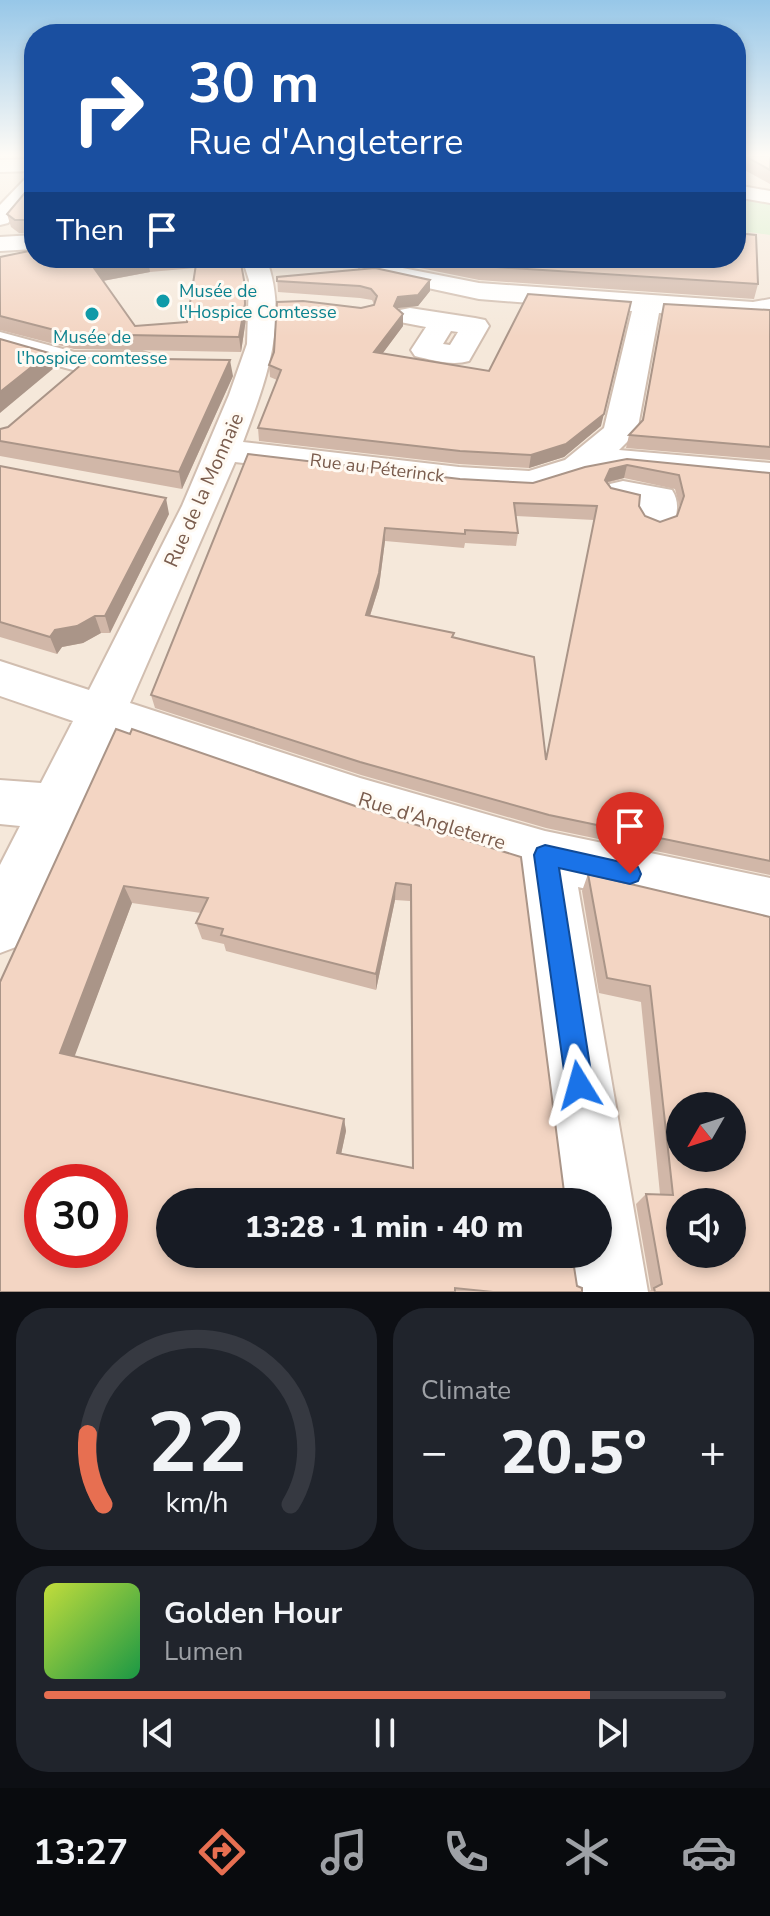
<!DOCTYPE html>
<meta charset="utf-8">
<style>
:root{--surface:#171b24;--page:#20242c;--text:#f1f3f6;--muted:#9ea1a6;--line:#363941;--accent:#e76f51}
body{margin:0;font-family:"Nunito Sans",sans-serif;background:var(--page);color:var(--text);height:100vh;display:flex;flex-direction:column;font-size:30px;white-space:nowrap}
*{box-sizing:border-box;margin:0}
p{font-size:26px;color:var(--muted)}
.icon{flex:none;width:44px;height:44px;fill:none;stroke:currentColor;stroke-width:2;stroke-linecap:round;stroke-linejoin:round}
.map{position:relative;height:1292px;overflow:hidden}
.side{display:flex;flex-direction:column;gap:16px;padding:16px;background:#0d0f14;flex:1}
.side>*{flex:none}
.hud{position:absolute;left:24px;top:24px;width:722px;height:244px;border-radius:32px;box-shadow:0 4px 12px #0003;background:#1a4fa0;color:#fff;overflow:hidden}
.needle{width:52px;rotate:231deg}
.tools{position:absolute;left:666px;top:1092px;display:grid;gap:16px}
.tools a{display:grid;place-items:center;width:80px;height:80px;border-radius:50%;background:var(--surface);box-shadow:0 4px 12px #0003;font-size:40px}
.speed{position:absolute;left:24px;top:1164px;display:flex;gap:16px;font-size:40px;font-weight:700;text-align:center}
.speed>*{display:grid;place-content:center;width:104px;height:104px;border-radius:50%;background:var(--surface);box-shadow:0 4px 12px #0003;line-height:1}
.speed .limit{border:12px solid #d22;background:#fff;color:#111}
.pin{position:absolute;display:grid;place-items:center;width:68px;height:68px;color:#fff;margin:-82px -34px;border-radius:50% 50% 50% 0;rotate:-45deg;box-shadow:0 0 8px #0007}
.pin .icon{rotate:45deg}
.me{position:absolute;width:88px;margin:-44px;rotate:352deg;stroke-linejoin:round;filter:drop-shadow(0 0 6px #0008)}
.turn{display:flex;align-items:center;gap:28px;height:168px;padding:0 32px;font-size:36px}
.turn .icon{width:104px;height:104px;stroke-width:2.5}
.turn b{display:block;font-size:56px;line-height:68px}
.then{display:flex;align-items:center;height:76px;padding:0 32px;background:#0003;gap:16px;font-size:30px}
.big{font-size:60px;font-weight:800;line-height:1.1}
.side .tile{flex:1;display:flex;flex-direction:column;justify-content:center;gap:12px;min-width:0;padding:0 28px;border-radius:32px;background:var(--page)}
.side .dial{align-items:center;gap:0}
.dial svg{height:208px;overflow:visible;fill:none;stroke:var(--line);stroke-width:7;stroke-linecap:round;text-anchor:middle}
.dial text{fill:var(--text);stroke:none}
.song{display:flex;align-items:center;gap:24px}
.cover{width:96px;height:96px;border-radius:12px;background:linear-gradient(135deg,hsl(70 70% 55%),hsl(140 70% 35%))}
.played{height:8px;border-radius:4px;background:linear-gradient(90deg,var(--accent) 80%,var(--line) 80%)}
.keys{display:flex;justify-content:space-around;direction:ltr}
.heat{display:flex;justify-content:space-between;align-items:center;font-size:44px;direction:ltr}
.side .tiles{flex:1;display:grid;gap:16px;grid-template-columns:1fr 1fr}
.tile:last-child{grid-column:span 2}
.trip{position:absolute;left:156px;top:1188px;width:456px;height:80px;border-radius:40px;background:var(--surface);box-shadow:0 4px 12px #0003;font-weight:800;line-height:80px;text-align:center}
.dock{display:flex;height:128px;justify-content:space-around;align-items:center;background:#090b0e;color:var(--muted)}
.dock .icon{width:56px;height:56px}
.dock .active{color:var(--accent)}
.dock b{font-size:36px;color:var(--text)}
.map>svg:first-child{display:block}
</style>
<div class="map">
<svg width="770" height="1292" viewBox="0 0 770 1292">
<rect width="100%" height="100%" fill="#fdf6ec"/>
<path fill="#f5e8da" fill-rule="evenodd" d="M0,156H34V258H736V156H770V1292H0ZM680,1106H732V1158H680ZM42,1182H110V1250H42ZM170,1202H598V1254H170ZM680,1202H732V1254H680Z"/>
<path fill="#d8ecc9" d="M736,193L770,199V235L749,232V237L736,247Z"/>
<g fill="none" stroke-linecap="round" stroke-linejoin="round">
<g stroke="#d1beb0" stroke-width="4">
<path id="minor" d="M34,159V171L0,172V160Z
M34,175V193L8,223L0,225V205L27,177Z
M736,185L770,191V203L736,197Z
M34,235V249L0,251V237Z
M242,258H266C290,320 265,383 243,442L459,467L529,471L565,460L604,428L632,311L479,299L363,274L360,269L363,264L372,262L479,283L753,302L770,299V315L753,318L659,313L637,432L619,450L770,463V485L624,469L582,477L531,493L459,489L235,462L130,703L360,778L545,831L770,878V932L578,887L648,1292H572L567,1254H598V1202H560L520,872L360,822L115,736L21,945L0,953V865L20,826L0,824V780L41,783L73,721L0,696V661L89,690L182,506L229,395L247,344L249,280Z
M410,308L475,318L485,320L489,326L469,361C452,366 432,360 415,356L411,350L426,327L400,322L396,316L400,310ZM451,331L458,332L450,345L443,344Z
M0,332L74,352H142L152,355L157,361L152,367L142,370H73L0,350Z
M623,481L672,490C680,502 678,517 670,528L657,532L644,528L638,520L640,506L610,500L605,492L610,484Z"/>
</g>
<use href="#minor" fill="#fff" fill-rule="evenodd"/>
</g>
<path fill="#d1b7a8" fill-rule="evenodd" d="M736,156H770V184L741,168L736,167Z
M34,182V236L33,233H19L11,227L7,214Z
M0,257L240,258L246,294V319L241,352L74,349L0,330ZM195,268L187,322L135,326L103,281L150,272Z
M269,258H736L758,284L754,299L479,280L376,259L273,268Z
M277,277L430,291L418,306L398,308L403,326L382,354L601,426L564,457L529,468L459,464L259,441L258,428L277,380L270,377L269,365L361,308L374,304L372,300L360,298L278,292Z
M664,304L770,310V460L626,448L629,435L642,421Z
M233,376L182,489L0,456V429Z
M248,454L460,479L533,483L627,459L770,473V875L546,828L361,775L155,708L151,695ZM624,478L675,489L680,508L677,516L660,522L645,516L639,506L611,488L607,483ZM516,516L594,520L546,758L453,638L370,616L379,587L385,541L464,548L465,543L516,546L518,533Z
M0,466L169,514L110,633H101L83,643L62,647L57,654L0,637Z
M116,729L358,807L521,857L564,1192L170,1202L577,1286L582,1292H0ZM395,900L410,901L412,1168L341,1154L346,1131L344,1119L74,1056L132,903L201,913L196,923L202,939L224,944L226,951L376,990Z
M588,874L770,917V1292H648L651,1290L636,1204L646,1194H660L641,1002L599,993L582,891Z"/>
<path fill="#aa9588" d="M148,258L150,272L97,282L94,268Z
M272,258H376V259L273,268Z
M244,280L246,319L241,352L239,337Z
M430,280V291L418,306L398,308L394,318V306L398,297Z
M631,302L601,426L564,457L529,468L531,455Z
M403,314V326L374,365V352Z
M49,353L54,368L0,413V392Z
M230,360L233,376L182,489L179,472Z
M627,465L624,478L607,482L602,494L605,480L610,469Z
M166,498L169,514L110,633L105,616Z
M385,528V541L379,587L366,628V615Z
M95,616L101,633L83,643L62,647L57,654L50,637L55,630Z
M396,883L395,900L376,990V974Z
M124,886L132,903L71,1066L60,1053Z
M344,1119L346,1131L339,1164L337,1153Z"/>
<path fill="#f3d5c3" stroke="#aa9588" stroke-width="2" fill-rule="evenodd" d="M745,156H770V170Z
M34,182V234L32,220H15L7,214Z
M736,233L756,235L758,284L481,266L440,258H736Z
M34,250V258H145L94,268L135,326L187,322L197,258H240L244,280L245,304L239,337L70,334L0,316V257Z
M375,268L430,280L418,295L398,297L394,306L403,314L374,352L489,371L528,294L631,302L604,414L566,444L531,455L460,451L258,428L281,370L269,365L274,352L277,302L303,301L361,308L374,305L377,296L371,289L360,286L277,281V277Z
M664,304L770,310V447L629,435L643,420Z
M0,339L49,353L0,392Z
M89,358L230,360L179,472L0,441V429L8,427Z
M248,454L460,479L533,483L585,467L627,459L770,473V861L549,815L360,762L151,695ZM627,465L679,475L684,496L677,516L660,522L645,516L639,506L640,495L611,488L605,480L610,469ZM514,503L597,506L546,760L534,657L452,637L454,633L366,615L379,573L385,528L465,534V530L518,533Z
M0,466L166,498L105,616H95L77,626L55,630L50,637L0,622Z
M116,729L130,734L132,729L358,807L521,857L564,1192L573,1195L574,1202H170V1254H572L577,1286L582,1288V1292H493L455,1288V1292H0V982ZM396,883L411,885L413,1168L337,1153L344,1119L60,1053L124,886L208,898L196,923L223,929L221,935L376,974ZM42,1182H110V1250H42Z
M588,874L770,917V1292H655L654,1288L662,1284L646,1194L673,1195L650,986L607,978ZM680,1106H732V1158H680ZM680,1202H732V1254H680Z"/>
<linearGradient id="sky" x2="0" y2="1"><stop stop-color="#97c7e8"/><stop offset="0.46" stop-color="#fefbf6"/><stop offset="1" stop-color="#fefbf6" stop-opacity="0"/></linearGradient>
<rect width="770" height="337" fill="url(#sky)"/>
<path fill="#1a73e8" stroke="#114b97" stroke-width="2" d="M545,845L630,864L638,867L641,874L638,881L630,884L559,868L593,1085L589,1095L579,1099L570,1095L566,1085L534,855L537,848Z"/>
<g fill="#0f9aa8" stroke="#fffaf3" stroke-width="3">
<circle cx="163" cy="301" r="8"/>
<circle cx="92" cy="314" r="8"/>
</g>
<g text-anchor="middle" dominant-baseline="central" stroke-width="6" stroke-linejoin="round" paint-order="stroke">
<g font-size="18" fill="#0d838f" stroke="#fffaf3" text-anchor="start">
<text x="179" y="291">Musée de<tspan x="179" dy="21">l'Hospice Comtesse</tspan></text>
<text x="92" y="337" text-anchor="middle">Musée de<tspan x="92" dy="21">l'hospice comtesse</tspan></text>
</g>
<g font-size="18" fill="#7a5c4d" stroke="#fffaf3">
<text transform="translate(377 468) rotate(7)">Rue au Péterinck</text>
</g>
<g font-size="20" fill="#7a5c4d" stroke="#fffaf3">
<text transform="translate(204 490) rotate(-66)">Rue de la Monnaie</text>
<text transform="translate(432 821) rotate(17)">Rue d'Angleterre</text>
</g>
</g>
</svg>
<div class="tools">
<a><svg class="needle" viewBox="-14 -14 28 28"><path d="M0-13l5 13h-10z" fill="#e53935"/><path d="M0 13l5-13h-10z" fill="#9ea1a6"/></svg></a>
<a><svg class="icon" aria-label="sound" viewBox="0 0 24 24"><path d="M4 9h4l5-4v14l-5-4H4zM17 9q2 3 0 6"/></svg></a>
</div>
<div class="speed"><div class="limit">30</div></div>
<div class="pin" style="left:630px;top:874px;background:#d93025"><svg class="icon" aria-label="arrive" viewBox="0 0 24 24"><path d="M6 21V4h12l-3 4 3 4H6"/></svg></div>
<svg class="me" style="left:579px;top:1085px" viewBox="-20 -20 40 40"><path d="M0-17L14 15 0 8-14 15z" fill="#1a73e8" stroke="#fff" stroke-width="4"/></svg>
<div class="trip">13:28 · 1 min · 40 m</div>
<div class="hud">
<div class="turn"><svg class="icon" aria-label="right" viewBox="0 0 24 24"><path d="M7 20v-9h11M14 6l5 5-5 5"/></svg><div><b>30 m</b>Rue d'Angleterre</div></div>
<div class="then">Then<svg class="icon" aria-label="arrive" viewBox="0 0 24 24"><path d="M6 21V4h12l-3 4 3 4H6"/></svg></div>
</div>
</div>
<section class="side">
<div class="tiles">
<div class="tile dial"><svg viewBox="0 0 100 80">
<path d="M14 69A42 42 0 1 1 86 69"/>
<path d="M14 69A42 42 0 0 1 8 42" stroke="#e76f51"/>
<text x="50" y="56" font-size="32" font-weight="700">22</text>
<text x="50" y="72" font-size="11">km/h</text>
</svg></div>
<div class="tile"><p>Climate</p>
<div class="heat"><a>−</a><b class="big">20.5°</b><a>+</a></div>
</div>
<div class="tile">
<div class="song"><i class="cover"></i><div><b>Golden Hour</b><p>Lumen</p></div></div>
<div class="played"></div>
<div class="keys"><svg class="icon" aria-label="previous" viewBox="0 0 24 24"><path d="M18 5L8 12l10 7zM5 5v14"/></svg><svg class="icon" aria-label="pause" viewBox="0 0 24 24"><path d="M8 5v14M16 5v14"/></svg><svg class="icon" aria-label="next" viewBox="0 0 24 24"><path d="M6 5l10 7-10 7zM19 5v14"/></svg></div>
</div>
</div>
</section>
<nav class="dock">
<b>13:27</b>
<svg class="icon active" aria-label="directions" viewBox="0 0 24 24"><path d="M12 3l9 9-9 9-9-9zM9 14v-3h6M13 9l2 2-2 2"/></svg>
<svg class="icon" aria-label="music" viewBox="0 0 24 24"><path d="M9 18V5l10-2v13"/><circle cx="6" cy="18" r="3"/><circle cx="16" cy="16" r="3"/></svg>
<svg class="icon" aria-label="phone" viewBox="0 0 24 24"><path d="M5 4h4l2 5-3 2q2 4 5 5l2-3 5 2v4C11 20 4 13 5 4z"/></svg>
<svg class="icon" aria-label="climate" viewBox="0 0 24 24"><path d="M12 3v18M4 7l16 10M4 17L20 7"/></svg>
<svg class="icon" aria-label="car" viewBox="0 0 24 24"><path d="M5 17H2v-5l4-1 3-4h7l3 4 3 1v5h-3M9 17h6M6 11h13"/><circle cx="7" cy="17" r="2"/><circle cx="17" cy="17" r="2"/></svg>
</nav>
